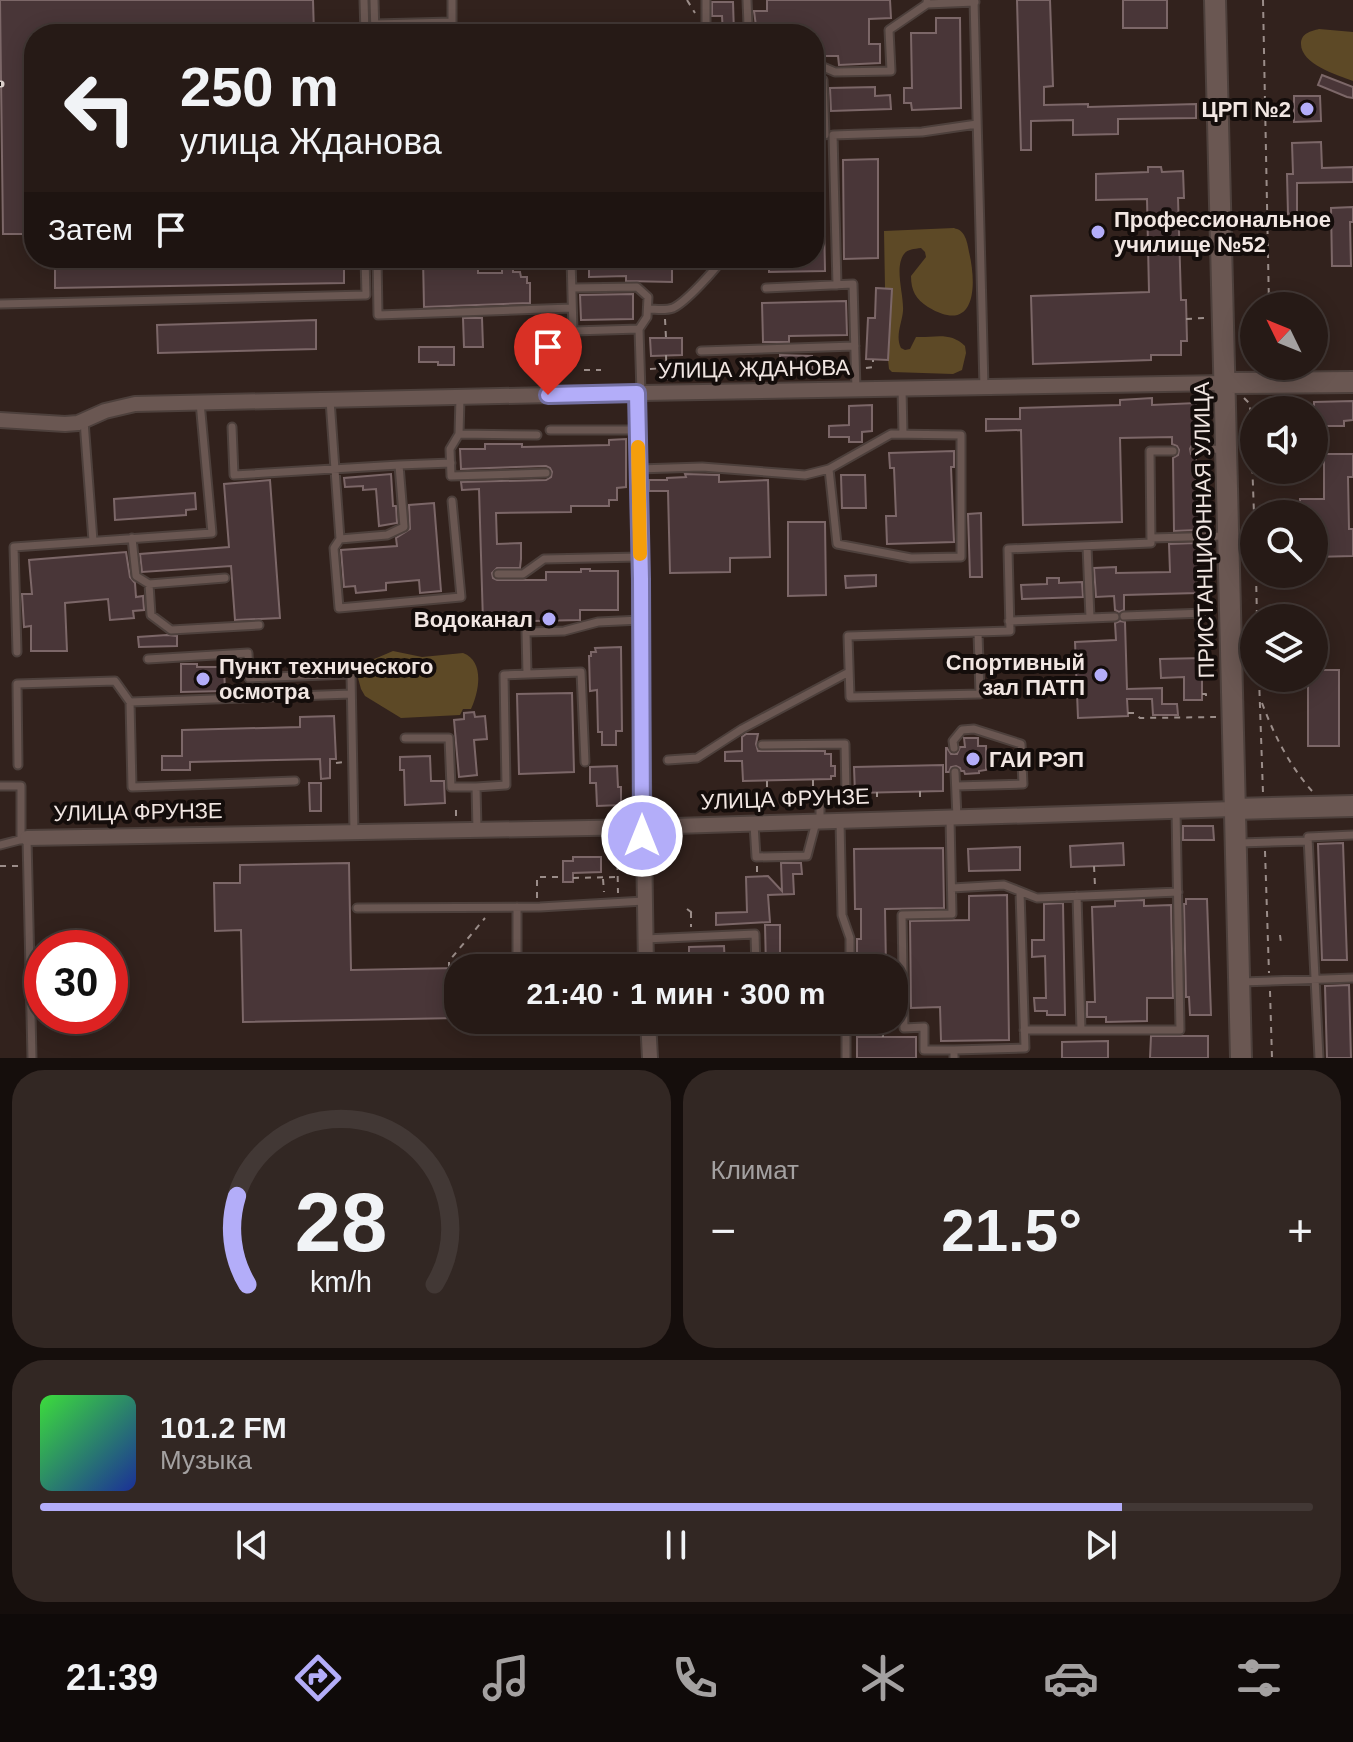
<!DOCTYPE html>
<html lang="ru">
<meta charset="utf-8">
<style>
:root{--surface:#261a16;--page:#322723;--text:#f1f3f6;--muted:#a4a1a1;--line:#423835;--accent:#b3adf9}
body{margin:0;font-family:Helvetica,sans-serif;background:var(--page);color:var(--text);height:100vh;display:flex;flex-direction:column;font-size:30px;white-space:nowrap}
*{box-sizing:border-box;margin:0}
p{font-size:26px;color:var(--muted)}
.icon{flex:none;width:44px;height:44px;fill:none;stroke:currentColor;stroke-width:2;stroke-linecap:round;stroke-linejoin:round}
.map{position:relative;height:1058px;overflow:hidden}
.drawer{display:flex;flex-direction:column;gap:12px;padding:12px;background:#150e0c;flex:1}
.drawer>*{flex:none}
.hud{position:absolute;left:24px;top:24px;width:800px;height:244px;border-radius:32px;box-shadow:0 4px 20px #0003,0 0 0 2px var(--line);background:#261a16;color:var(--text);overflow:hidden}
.needle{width:52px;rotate:313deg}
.buttons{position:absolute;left:1240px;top:292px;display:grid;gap:16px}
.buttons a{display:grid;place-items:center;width:88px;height:88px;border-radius:50%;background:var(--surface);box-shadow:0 4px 20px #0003,0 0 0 2px var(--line);font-size:40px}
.speed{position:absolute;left:24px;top:930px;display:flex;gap:16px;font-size:40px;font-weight:700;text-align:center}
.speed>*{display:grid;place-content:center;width:104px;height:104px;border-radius:50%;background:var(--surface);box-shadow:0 4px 20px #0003,0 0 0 2px var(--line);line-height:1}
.speed .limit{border:12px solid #d22;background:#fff;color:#111}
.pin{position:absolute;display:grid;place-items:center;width:68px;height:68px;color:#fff;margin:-82px -34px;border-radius:50% 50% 50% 0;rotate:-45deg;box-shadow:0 0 8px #0007}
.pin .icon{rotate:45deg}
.me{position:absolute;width:88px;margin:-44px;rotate:0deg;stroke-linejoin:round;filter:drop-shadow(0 0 6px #0008)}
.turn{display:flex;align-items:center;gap:28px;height:168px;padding:0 24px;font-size:36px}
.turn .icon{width:104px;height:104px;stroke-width:2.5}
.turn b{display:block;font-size:56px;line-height:68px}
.then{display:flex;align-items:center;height:76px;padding:0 24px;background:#0003;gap:16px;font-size:30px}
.big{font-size:60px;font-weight:700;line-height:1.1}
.drawer .widget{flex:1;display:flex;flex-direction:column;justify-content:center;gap:12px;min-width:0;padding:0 28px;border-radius:32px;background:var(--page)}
.drawer .dial{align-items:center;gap:0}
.dial svg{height:208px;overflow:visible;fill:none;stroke:var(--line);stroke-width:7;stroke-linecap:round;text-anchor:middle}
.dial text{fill:var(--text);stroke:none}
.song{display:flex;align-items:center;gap:24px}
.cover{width:96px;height:96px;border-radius:12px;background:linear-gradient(135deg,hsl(120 70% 55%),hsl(230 70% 35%))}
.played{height:8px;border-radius:4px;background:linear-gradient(90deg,var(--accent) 85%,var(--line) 85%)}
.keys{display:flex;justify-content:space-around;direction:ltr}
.heat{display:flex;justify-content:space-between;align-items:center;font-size:44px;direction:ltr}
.drawer .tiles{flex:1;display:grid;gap:12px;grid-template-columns:1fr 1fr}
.widget:last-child{grid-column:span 2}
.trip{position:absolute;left:444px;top:954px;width:464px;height:80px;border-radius:32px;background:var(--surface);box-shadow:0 4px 20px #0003,0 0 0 2px var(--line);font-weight:700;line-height:80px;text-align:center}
.tabs{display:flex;height:128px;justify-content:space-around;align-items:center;background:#0f0a09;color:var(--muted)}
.tabs .icon{width:56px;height:56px}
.tabs .on{color:var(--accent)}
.tabs b{font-size:36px;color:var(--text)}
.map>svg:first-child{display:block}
</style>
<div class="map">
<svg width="1353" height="1058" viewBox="0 0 1353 1058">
<rect width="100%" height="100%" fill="#32221d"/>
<path fill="#5d4926" d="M1319,29L1353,32V81C1337,75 1301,64 1301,44C1301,33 1311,31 1319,29Z
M954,228C959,230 960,229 964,235C967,240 968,247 969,252C977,285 976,336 928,307C916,299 911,291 911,276L926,257L925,252L921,248C914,249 908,249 904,254C894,268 904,294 903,311C902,323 895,336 901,348L905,350L910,349L916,337C934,338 950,331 965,346L966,353L962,370L953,374L892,372L889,369L888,360L892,289L885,288L884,231Z
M393,651L422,657L463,653C485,661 479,692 471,709H463L460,715L401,718L365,696L361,689L358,678L360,668L365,663Z"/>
<path fill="#493638" stroke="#7c6768" stroke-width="2" d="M0,0H313L314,34H34V234H3Z
M767,0H890L891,18L869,19V44H880V63L839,65L838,56H814V34H757L754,11H767Z
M1017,0H1050L1053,86L1044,87V105L1088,104V107L1196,104V118L1118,119V134L1073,135V120L1031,121V150H1021Z
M1123,0H1167V28H1123Z
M712,2H733L734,34H723L722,16H712Z
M936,18H960L961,108L912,110L911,103H904V88H912L911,33H936Z
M1322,75L1353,87V98L1347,97L1318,85Z
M875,87V96L890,95L891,109L831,111L830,88Z
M1294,96H1320L1321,121L1294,122Z
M1321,142L1322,168L1353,167V182L1297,183V213L1288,214L1287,174H1293L1292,143Z
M878,159V258L844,259L843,160Z
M814,160L823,161L825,271L769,272V258H814Z
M1148,167H1161L1162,172L1183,171L1184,198H1178L1181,300H1186L1187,341H1181V355H1151V360L1033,364L1031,296L1149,292L1147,199L1096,200V174L1148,172Z
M1353,207V222H1350L1351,266H1332L1331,208Z
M55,258H344V283L55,288Z
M423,258H478V273H502V265H513V272H520L521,277H527V283H530V303L424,307Z
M589,258H672V282L626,281V276L589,277Z
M876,288L892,289L888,360L866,359L868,318H875Z
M633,294V319L581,320L580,295Z
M846,301L847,335L789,336V342H763L762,303Z
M463,318H482L483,347H464Z
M316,320V349L158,353L157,325Z
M650,338H682V355L651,356Z
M419,347H454V365H438V362H419Z
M780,355L812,356V369L780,370Z
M1152,398V405L1196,403V443L1192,445L1190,449L1191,454L1196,456L1197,530L1174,531L1173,458L1178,455L1179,450L1177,446L1172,444V437L1120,438L1122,522L1023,525L1021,430L986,431V419H1020V408L1120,405V400Z
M1353,401V420L1344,421V426H1314V402Z
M872,405V431L862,432V442H849V437H829V426L849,425V406Z
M626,439V487L617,488V500H609V506H571V512L496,513L497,544L521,543V559L520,568H497L492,573L493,578L497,580H546V572H581V569H590V571H618V610H580V620L483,622L479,489L462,490L461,482L546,480L551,477L552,472L550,468L546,466L461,469L460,449H485V444H522V447L609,445V440Z
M954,451V467H951L954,542L887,544L886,516H896L894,468H890L889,453Z
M1324,454H1353V477H1348L1349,529H1353V556L1314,557V514H1300V499H1324Z
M391,474L393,506H396L397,523L379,526L376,489L363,490V486L345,487L344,478Z
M685,474L719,475V482L768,480L770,557L730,558V572L670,573L668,491H649V480H667V478L686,477Z
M841,475H865L866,508H842Z
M270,480L280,618L235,620L231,566L142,572L140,554L229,547L224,484Z
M195,493L196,509L186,510V515L115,520L114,499Z
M434,503L441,591L420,593L419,580L386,583V590L356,593L355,586L344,587L341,550L397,546L396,538L410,529L409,505Z
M981,513L982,577H970L968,514Z
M788,522H825L826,595L788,596Z
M1196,543L1197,593L1124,595V610L1119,612L1115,610L1114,596L1096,597L1094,568L1116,567V573L1170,572L1169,544Z
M126,552L130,577L135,583L136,597L143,596L144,610L133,611L134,618L110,620L108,599L65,603L67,651H31V626L24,627L22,594H32L29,560Z
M876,575V586L846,588L845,576Z
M1047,578H1059V583L1082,582L1083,597L1022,599L1021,585L1047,584Z
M1120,621L1125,622L1127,689L1162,688V704H1177L1178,715H1153L1152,699H1127L1128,716L1078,718L1075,642L1116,640L1115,623Z
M167,635L177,636V646L139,647L138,637Z
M621,647L622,731H616V745H602V732H598L597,690L590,691L589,656H591V652H596L595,648Z
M1202,658V700H1184V677L1161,678L1160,659Z
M181,664H197V667H224L225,691L181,692Z
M1314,670H1339V746H1308V678H1314Z
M572,693L574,772L519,774L517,694Z
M474,712L475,717L485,716L487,739L474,740L477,775L459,777L454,720L464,719V713Z
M334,716L336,759H330V778L321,779L320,759L190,762V770H162V756H182V730L300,727V717Z
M746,734H758L756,744L758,751H825V754H831V766H835V776H831V779L743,781L742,761H725V752L742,751V737Z
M964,738H978V746H986V770L979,771V773L965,774L964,771H961L960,768L956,766L951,767L949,772H946V748H947L951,754H957L960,747H965Z
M430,756L431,781H444L445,803L405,805L404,770H400V757Z
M943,765V791L855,793L854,767Z
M617,766L618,787H621V805L597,806L596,783H590V767Z
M309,783H321V811H310Z
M1183,826H1213L1214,840H1183Z
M1123,843L1124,865L1071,867L1070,846Z
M1343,843L1347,960H1322L1318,844Z
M1020,847V870L969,871L968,849Z
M943,848L944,908L885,909L886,968H857V939H861V909H855L854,849Z
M573,857H601V872L573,873V882H563V861H573Z
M349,863L351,970L458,968V1018L243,1022L241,930L215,931L214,883H240V865Z
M781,863H801L802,874H793L794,894L768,895L770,922L716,925V913L747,912L746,877L768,876L782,891Z
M1007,895L1009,1040L941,1041L940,1007L911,1008L910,921L969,920V896Z
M1186,899H1207L1211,1015H1190L1189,997H1186L1184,904H1186Z
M1144,900V906L1171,905L1173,998H1147V1021L1106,1022V1017H1087V1002H1095L1092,907L1115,906V901Z
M1063,903L1065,1015H1047V1011H1035L1034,998H1046L1045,956L1032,957V940H1044V904Z
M765,925H780V964H778V968H766Z
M724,946L725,966L689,968V947Z
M1349,985L1351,1058H1327L1325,986Z
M1151,1036H1208V1058H1150Z
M857,1037H916V1058H857Z
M1108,1041V1058H1062V1042Z"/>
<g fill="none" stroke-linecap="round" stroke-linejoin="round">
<g stroke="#4d403c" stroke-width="11">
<path id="lane" d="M364,0L365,34
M374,0L375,34
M452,0V22
M706,0V34
M747,0L748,25L751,34
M974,0L984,387
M927,2V4L975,2
M375,24L452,22L453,34
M814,66H821L835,72L891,71L889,30L927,4
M814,80H823L825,135
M377,258L378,315L572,308
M571,258L573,331L639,329L641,393
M837,285L833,135L922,132L977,124
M572,288L637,287L648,297L647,317L639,329
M766,288L853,284L856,390
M0,304L366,295L365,258
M648,309C656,309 665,311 673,308C686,302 714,271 723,258
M701,351L855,346
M902,389L903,434
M460,398L459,434L537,435
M84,421L93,541
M232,427L234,475L399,465L404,527L387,535L340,539L330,400
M550,430H637
M459,434L450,449L451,476L546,473
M1196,450L1222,449
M399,465L451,463
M638,469L702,467L805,475L829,469L891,434L961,435V557L911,558L837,544L829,469
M132,538L136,576L149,584L225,578
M1151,538L1225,536
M340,539L334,548L339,608L461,597L452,501
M1087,546L1090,618L1115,617
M498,574H523L544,559L640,557
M149,584L151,615L171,630L259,625
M1124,616L1205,613
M1009,621L1090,618
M978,633L980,694L850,697L848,636L1010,631L1008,549L1151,543L1150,451H1173
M17,652L14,547L212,533L200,402
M148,659L248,653L249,678L351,674L354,832
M527,674L526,632L564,631L598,622L641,620
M130,702L132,787L295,781
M405,738H449L451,787H476
M762,745L845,744L846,795L820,796V820
M954,748L953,741L962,730L974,729L1021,744L1023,784L956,786
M668,760L697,758L742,729L849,672
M18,765L17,684L115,681L130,702L351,694
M955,772L957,818
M0,786H21V840
M950,818L952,914L902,915L904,1028L924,1027V1050H954V1058
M840,821L842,915L850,938V968
M754,824L756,857L807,856L816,822
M477,830L476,787L506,785L504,675L581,672L585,762
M1239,843L1308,841
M0,845L27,838L32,1058
M952,888L1004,885L1037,898L1178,892
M1077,896L1081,1030
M517,907V968
M357,908L540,907L644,901
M645,939L755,934L756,968
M1241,982L1353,978
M1024,1030H1180L1176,811
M954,1050L1025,1048L1020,892
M846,1058V1020
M1319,1058L1308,837L1353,835"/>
</g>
<g stroke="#4d403c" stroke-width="18">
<path id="street" d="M637,393L646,968
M0,420L65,424L78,423L105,411L135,404L641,393L1225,383
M27,838L642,827L1234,809
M648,1020L650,1058"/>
</g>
<g stroke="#4d403c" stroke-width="24">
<path id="secondary" d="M1215,0L1241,1058
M1225,383L1353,382
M1234,809L1353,806"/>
</g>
<path stroke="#9b8d89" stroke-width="2" stroke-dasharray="6 6" stroke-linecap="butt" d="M687,0L695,13
M1263,0L1269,306
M665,319L666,338
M1186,319L1205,318
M666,355L667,380
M866,368L873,367V360
M650,369L666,368
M584,370H601
M1244,398L1250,404L1254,514
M1197,494L1212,493
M1273,506H1300
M1245,521H1254
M1245,554H1254
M1256,574L1257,618
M1259,678L1263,793
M1202,694H1206V702
M1262,703C1274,735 1289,765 1312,791
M1128,713H1134L1140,718L1216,717
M336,763L343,762
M813,780V790
M767,781V798
M920,791V797
M877,797V792
M456,810V818
M617,840L618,893
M1265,851L1269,973
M0,866H19
M757,866V877
M1094,866L1095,886
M573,878L617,877
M603,879L604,892
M537,898V877H563
M687,909L691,912L696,909
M691,912V927
M1280,935L1281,943
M449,968V961L485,918
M1270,991L1272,1058
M882,1020L883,1037"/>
<use href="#lane" stroke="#6a5752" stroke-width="7"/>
<use href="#street" stroke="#6a5752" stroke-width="14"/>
<use href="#secondary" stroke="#6a5752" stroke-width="20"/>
<g stroke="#dbcfcb" stroke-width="7">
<path id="rail" d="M0,84H1"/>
</g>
<use href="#rail" stroke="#140d0b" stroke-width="4" stroke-dasharray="12" stroke-linecap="butt"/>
</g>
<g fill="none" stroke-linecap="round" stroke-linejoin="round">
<g stroke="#7470a2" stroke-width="20">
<path id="route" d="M548,395L637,393L641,579L642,836"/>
</g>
<use href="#route" stroke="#b3adf9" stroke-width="14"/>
<path stroke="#f59e0b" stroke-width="14" d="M638,447L640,554"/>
</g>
<g fill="#b3adf9" stroke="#140d0b" stroke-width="3">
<circle cx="1307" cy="109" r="8"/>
<circle cx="1098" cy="232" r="8"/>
<circle cx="549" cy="619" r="8"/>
<circle cx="1101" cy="675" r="8"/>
<circle cx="203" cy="679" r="8"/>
<circle cx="973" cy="759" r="8"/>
</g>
<g text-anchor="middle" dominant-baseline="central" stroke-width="8" stroke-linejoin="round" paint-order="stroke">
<g font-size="22" font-weight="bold" fill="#f1e6e2" stroke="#140d0b" text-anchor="end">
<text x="1291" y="109">ЦРП №2</text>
<text x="1114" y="219" text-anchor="start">Профессиональное<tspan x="1114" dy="25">училище №52</tspan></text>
<text x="533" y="619">Водоканал</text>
<text x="1085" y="662">Спортивный<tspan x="1085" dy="25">зал ПАТП</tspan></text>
<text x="219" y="666" text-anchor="start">Пункт технического<tspan x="219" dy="25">осмотра</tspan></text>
<text x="989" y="759" text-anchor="start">ГАИ РЭП</text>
</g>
<g font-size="22" fill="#f1e6e2" stroke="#140d0b">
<text transform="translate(754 369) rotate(-1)">УЛИЦА ЖДАНОВА</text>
<text transform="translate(1204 530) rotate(-91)">ПРИСТАНЦИОННАЯ УЛИЦА</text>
<text transform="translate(785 799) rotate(-2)">УЛИЦА ФРУНЗЕ</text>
<text transform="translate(138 812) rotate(-1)">УЛИЦА ФРУНЗЕ</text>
</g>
</g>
</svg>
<div class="buttons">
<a><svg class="needle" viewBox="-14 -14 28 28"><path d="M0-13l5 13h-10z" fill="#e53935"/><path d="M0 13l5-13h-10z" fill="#a4a1a1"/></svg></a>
<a><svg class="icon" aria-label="sound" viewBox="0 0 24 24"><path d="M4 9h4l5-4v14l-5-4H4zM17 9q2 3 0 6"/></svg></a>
<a><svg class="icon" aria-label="search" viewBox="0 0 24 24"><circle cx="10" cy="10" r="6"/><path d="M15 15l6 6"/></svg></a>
<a><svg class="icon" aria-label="layers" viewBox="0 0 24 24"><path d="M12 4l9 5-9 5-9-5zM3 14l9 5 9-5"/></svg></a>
</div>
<div class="speed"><div class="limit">30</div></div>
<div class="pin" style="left:548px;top:395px;background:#d93025"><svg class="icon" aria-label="arrive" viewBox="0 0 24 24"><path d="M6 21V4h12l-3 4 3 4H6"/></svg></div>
<svg class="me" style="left:642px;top:836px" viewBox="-20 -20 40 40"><circle r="17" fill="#b3adf9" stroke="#fff" stroke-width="3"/><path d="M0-11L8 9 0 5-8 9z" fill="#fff"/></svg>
<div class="trip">21:40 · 1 мин · 300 m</div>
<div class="hud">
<div class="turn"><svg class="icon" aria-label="left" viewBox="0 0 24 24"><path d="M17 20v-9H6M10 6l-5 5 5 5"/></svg><div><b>250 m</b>улица Жданова</div></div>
<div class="then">Затем<svg class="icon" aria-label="arrive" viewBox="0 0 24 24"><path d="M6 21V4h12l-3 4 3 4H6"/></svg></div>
</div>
</div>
<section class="drawer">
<div class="tiles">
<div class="widget dial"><svg viewBox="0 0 100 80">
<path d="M14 69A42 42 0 1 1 86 69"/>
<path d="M14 69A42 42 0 0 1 10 35" stroke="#b3adf9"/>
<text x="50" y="56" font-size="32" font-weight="700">28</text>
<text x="50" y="72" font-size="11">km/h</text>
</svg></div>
<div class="widget"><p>Климат</p>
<div class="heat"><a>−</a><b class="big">21.5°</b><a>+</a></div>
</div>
<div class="widget">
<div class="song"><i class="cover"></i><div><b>101.2 FM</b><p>Музыка</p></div></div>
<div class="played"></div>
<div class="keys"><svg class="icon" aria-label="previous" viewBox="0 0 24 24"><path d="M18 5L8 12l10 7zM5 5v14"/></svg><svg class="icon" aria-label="pause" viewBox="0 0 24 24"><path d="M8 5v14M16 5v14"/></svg><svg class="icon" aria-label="next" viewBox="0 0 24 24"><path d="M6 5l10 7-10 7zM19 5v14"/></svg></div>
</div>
</div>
</section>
<nav class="tabs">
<b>21:39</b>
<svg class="icon on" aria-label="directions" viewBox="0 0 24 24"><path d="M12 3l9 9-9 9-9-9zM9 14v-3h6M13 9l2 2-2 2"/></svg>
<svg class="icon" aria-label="music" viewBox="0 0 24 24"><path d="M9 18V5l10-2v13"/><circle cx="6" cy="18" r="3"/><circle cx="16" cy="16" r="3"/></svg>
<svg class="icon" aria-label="phone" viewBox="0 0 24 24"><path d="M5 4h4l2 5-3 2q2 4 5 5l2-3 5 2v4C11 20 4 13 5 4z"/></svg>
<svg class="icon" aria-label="climate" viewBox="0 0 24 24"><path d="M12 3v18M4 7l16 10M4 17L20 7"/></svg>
<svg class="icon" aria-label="car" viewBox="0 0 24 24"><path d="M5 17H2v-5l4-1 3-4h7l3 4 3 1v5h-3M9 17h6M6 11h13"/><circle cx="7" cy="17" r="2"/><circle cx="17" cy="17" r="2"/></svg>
<svg class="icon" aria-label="filters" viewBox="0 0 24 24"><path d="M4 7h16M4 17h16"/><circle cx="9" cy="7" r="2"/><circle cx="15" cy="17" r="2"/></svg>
</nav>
